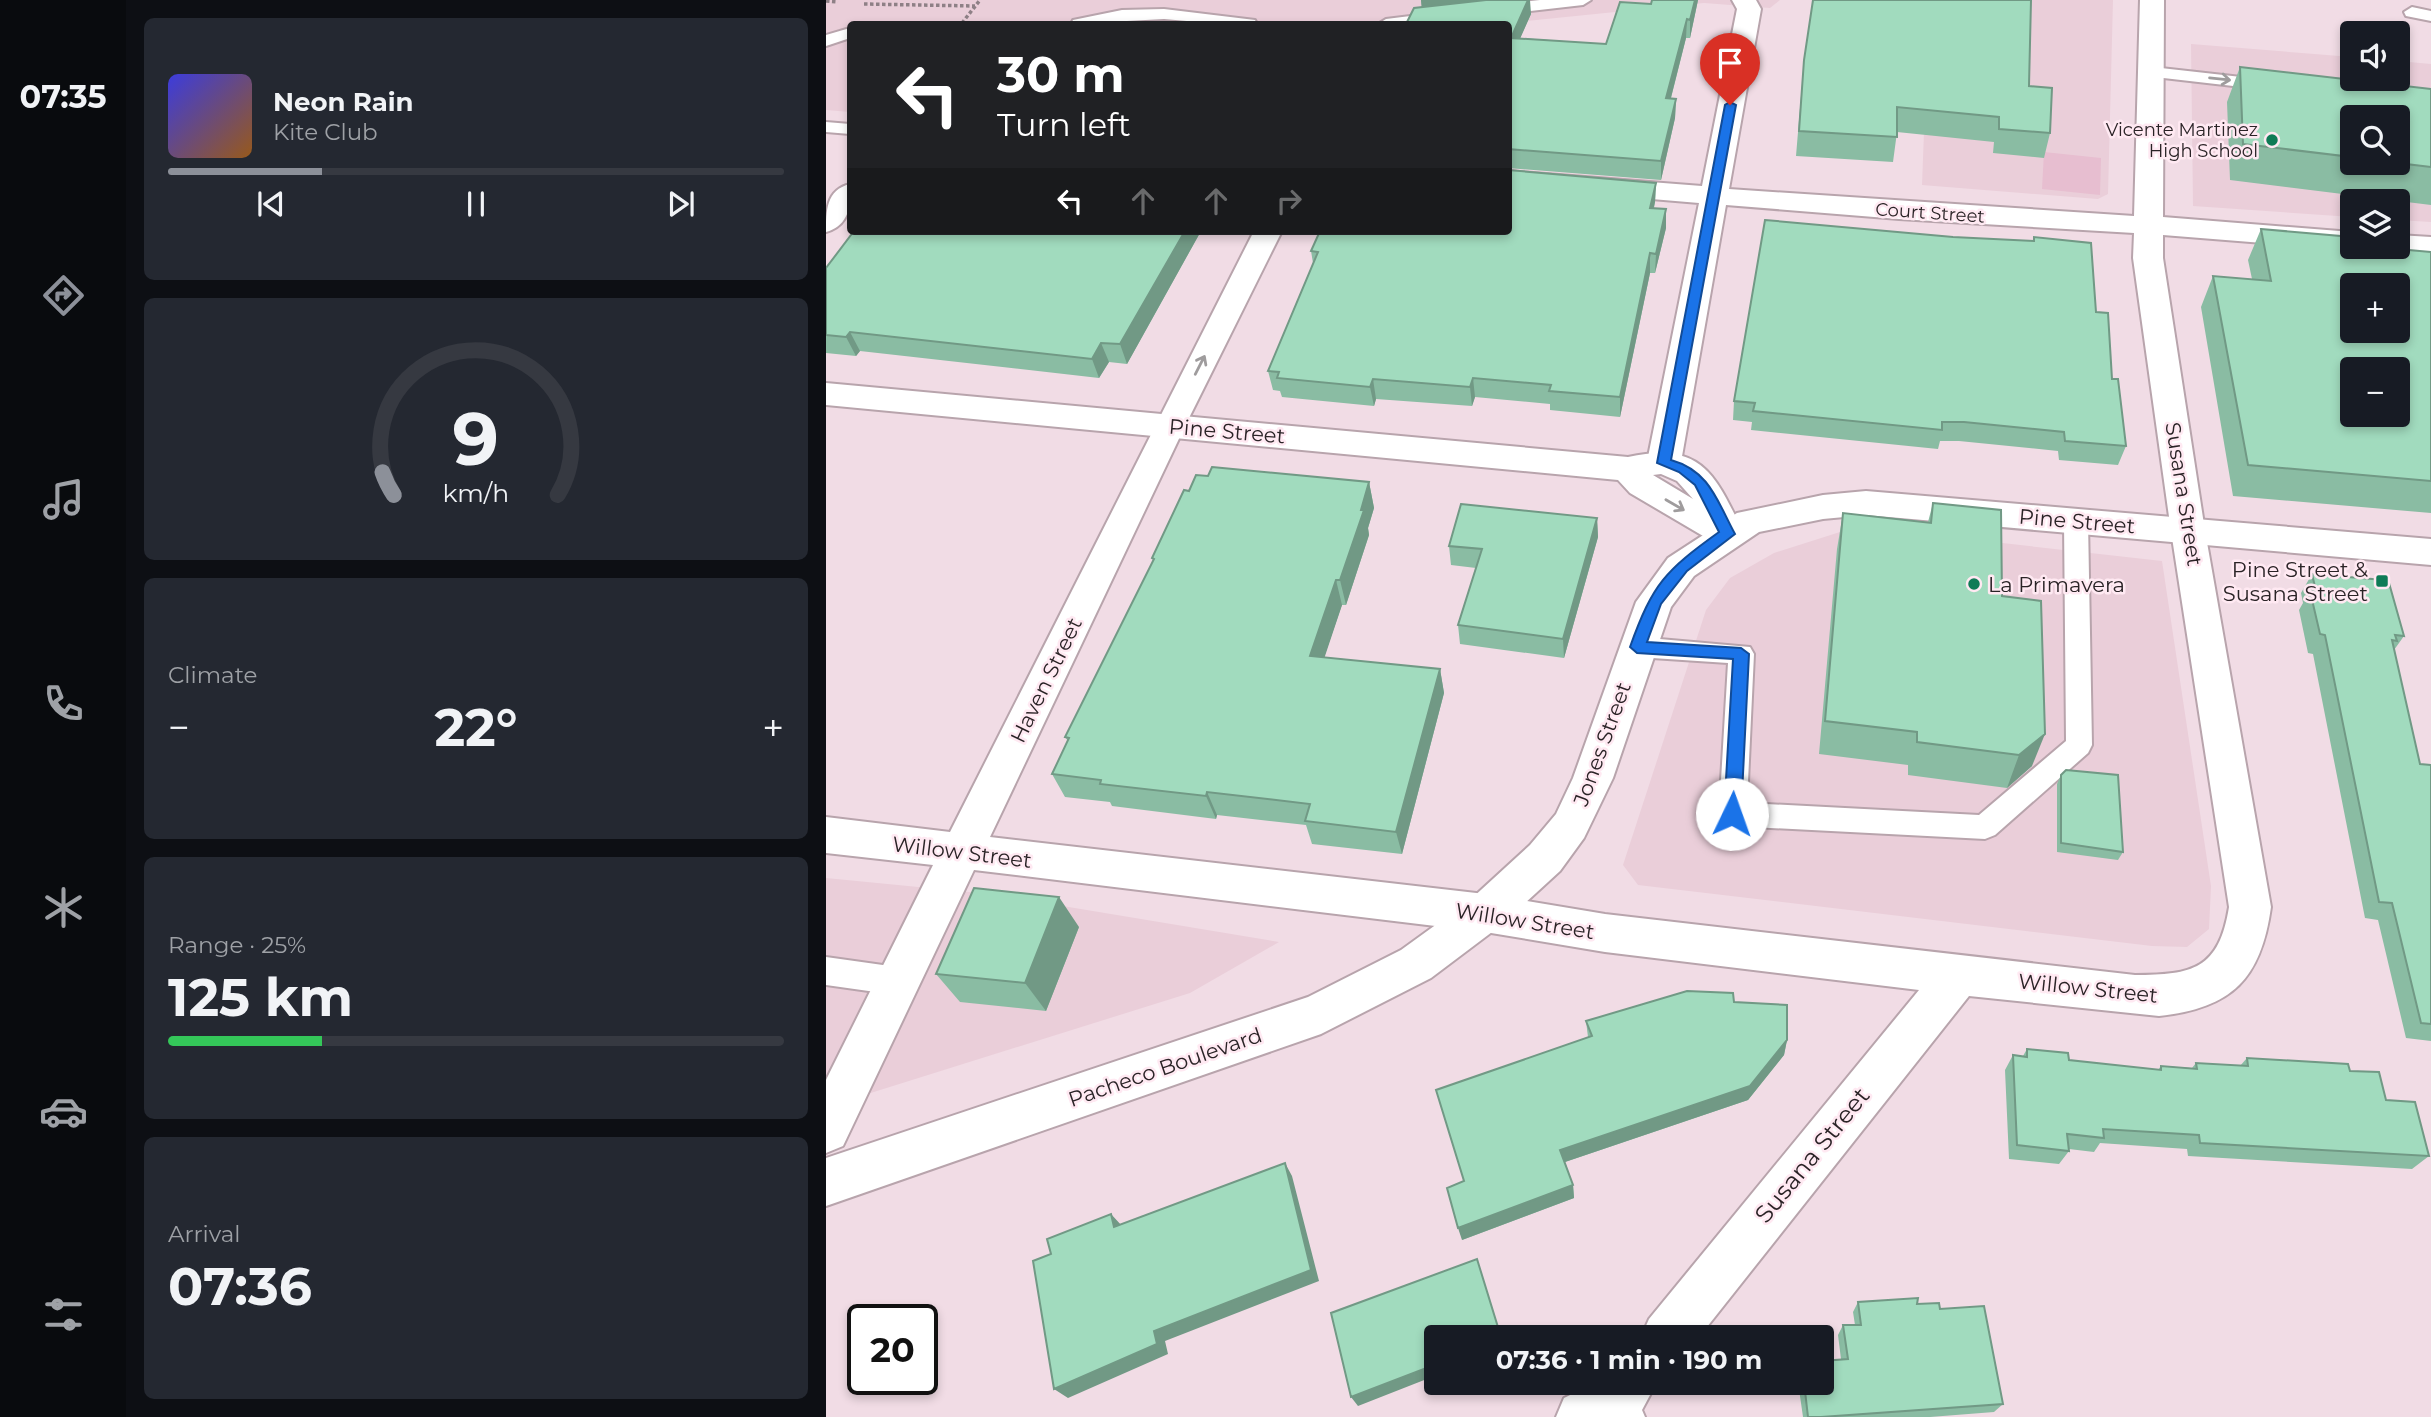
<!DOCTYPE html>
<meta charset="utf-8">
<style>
:root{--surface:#171b24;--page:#242831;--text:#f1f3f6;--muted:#9ea1a6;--line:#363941;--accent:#8c9099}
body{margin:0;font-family:Montserrat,sans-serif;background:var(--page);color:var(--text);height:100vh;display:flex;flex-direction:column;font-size:26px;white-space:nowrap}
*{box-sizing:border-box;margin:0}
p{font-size:23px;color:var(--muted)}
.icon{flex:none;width:38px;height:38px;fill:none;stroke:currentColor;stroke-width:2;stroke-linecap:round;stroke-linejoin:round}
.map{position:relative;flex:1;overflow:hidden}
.sheet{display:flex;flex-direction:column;gap:18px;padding:18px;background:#0d0f14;width:700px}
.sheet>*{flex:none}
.guide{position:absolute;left:21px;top:21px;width:665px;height:214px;border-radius:7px;box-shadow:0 4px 10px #0003;background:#202124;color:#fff;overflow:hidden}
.buttons{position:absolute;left:1514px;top:21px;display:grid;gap:14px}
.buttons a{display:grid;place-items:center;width:70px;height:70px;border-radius:7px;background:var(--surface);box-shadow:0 4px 10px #0003;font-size:35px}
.speed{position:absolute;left:21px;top:1304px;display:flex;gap:14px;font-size:35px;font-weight:700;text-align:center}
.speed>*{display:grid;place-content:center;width:91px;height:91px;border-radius:50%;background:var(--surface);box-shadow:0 4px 10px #0003;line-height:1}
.speed .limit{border:4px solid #111;border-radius:10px;background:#fff;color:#111}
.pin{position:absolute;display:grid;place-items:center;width:60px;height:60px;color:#fff;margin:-72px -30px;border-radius:50% 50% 50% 0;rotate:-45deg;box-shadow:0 0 7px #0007}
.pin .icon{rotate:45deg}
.me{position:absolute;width:77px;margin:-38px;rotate:3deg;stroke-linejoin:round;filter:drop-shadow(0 0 5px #0008)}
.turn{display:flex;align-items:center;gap:24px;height:147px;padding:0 35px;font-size:32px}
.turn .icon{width:91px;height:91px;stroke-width:2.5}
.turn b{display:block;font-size:49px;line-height:60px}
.lanes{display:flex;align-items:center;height:66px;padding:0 35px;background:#0003;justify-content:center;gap:35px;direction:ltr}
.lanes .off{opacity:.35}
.big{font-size:52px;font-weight:700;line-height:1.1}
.sheet .tile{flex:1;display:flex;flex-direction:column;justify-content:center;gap:10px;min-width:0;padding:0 24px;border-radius:10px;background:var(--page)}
.sheet .dial{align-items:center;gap:0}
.dial svg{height:182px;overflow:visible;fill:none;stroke:var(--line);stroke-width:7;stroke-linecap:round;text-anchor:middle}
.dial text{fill:var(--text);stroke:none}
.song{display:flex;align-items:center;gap:21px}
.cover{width:84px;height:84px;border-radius:10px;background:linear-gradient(135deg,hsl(240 70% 55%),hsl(30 70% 35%))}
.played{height:7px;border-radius:4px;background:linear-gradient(90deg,var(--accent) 25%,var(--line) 25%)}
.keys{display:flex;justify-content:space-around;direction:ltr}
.heat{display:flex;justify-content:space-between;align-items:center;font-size:38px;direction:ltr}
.charge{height:10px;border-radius:5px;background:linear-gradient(90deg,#34c759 25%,var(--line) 0)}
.trip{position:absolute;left:598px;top:1325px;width:410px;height:70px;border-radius:7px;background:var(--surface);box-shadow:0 4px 10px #0003;font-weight:700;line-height:70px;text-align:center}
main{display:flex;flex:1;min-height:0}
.tabs{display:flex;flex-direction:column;width:126px;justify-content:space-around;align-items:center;background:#090b0e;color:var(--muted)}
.tabs .icon{width:49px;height:49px}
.tabs .current{color:var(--accent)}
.tabs b{font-size:32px;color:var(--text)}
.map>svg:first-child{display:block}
</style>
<main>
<nav class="tabs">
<b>07:35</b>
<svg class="icon current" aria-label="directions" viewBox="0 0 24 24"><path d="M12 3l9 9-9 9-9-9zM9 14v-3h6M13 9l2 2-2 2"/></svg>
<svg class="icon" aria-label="music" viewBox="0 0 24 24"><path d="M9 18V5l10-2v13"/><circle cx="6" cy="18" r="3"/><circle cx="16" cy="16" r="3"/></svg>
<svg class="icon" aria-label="phone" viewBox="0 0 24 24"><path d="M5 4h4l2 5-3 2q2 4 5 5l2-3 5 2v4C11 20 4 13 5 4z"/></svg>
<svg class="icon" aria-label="climate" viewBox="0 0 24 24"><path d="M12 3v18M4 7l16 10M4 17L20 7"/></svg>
<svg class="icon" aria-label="car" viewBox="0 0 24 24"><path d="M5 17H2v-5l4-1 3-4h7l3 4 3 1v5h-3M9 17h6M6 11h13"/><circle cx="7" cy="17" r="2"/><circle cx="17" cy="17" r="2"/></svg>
<svg class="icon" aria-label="filters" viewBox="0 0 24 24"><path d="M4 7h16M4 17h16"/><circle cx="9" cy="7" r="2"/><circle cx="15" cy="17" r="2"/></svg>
</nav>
<section class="sheet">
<div class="tile">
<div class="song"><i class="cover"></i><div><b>Neon Rain</b><p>Kite Club</p></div></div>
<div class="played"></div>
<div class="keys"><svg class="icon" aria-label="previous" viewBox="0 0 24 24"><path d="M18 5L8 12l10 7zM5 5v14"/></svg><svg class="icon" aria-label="pause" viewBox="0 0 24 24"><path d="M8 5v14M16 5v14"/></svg><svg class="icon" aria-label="next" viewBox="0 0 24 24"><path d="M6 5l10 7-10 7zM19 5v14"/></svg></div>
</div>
<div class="tile dial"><svg viewBox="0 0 100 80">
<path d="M14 69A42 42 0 1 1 86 69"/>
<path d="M14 69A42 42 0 0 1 9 59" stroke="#8c9099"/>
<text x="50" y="56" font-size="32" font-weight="700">9</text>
<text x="50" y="72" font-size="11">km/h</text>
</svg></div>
<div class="tile"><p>Climate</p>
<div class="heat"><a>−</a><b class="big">22°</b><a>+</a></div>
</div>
<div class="tile"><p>Range · 25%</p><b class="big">125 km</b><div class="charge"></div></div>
<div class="tile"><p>Arrival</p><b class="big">07:36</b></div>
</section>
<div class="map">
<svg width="1605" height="1417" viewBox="0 0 1605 1417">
<rect width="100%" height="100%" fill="#f1dce5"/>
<path fill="#eaced9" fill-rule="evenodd" d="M0,0H954L944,8L878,3L672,24H24V112L0,110Z
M1103,0H1287L1282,194L1272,199L1096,185Z
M1365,44L1526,57V79H1572V61L1605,64V222L1572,220V201H1526V217L1367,206ZM1526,117H1572V163H1526Z
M1069,531L1336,561L1385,886L1383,929L1361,947L1326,946L812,885L797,865L880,610L904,578L948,553L1014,532Z
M0,878L164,894L453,942L364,993L0,1107Z"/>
<path fill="#e7bed0" d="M1218,152L1275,158L1274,195L1216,189Z"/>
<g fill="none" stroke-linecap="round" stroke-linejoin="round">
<g stroke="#b8a4ac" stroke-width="4">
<path id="service" d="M714,0H765L757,5L669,15L661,10L669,5Z
M1586,7L1605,11V21L1580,16L1578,12Z
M338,9L429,20L431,24H395L338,19L245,24L247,20L296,10Z
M617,12L623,13V21L597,24H552L560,19Z
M24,28V38L0,46V35Z
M1326,67L1442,80L1451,85L1442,90L1320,76L1317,72Z
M0,122L24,124V134L0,132Z
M1250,513L1258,515L1262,521L1266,745L1262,753L1169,835L1159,839L907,826L897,822L893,814L902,663L811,657L802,654L798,647L802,640L811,637L924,647L928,654L921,803L1153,815L1240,741L1238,521L1242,515Z
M0,957L71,967L82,971L86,981L82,991L71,995L0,985Z"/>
</g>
<g stroke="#b8a4ac" stroke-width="4">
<path id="minor" d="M906,0H930L935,9L903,189L1308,216L1314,0H1338L1337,217L1526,232V247H1536L1526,250L1337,235V258L1379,531L1445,907C1435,979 1406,1008 1333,1016L1143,996L873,1337H815L823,1319L1093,990L779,952L659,932L148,870L17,1146L0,1153V1080L107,865L0,853V817L124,832L428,231H456L359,426L164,837L659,894L779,914L1309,975C1367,975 1393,969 1403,907L1345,531L1307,258L1308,233L1073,219L900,205L855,462L850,470L838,474L826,470L821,462L873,203L682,187V171L876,186L911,9Z
M24,184C26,204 23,226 0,232C0,211 0,190 24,184Z
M1572,235L1605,237V255L1562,250L1559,247H1572Z
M771,1382H831L816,1410L819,1417H730L738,1398Z"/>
</g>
<g stroke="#b8a4ac" stroke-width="4">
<path id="tertiary" d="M0,383L802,457C876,441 889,474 918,534L913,543L901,547L889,543L804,493L792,480L0,405ZM835,474L851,481L867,499L827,475Z"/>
</g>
<g stroke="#b8a4ac" stroke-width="4">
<path id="secondary" d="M1040,491L1605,539V565L1040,515L997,519L933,532L868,576L845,607L787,778L758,838L734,871L674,926L605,978L495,1034L0,1206V1158L482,997L575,950L644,900L704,845L730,814L747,778L810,602L842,558L911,513L997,495Z"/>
</g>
<path stroke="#8e8086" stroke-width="3.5" stroke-dasharray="3.5 2.5" stroke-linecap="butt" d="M0,1L12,2
M38,4L149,6
M136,23L154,0"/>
<use href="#service" fill="#fff" fill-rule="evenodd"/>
<use href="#minor" fill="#fff" fill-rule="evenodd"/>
<use href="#tertiary" fill="#fff" fill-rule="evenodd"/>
<use href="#secondary" fill="#fff" fill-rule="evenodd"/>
</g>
<path fill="#8abca3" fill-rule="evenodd" d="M595,0H702L705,14L694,38L780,44L825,4L826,0H872L864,38H860L845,98L850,99L849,118L835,180L682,168V24L596,7Z
M978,60L1203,86L1224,133L1218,158L1167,153L1168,142L1071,132L1067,162L970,156Z
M1414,67L1605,89V205L1404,180L1401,102ZM1526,117L1572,163H1526Z
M830,183L829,202L828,208L840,228L829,273H824L794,417L724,410V404L649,397L646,406L550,399L548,406L456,397L454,391L447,390L442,371L487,263L485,251Z
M1435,229L1526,247L1605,252V513L1407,496L1375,307L1387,276L1426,279L1422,260Z
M375,231L301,364L283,362L273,378L34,351L30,356L0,353V268Z
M1127,237L1207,241L1208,237L1270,312L1286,379L1300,446L1292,465L1233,460L1232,451L1133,441H1114L1112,449L925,430L926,422L907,420L908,401Z
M382,476L543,482L548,508L542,528L543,535L520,605H516L498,657L614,669L618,693L576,854L486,844L480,825L391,815L390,819L286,806L284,802L239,797L226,774L242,741L239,737L327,561L326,558L363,491Z
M1107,503L1176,596L1206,766L1181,788L1082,775V765L993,754L1011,549L1017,513L1102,522Z
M771,518L772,537L738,658L634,644L632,625L650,568L625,565L623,546Z
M1486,574L1578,636L1568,650L1594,764L1605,765V1041L1580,1038L1552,920L1539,918L1487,654L1482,653L1473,610L1477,603L1475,593Z
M1235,775L1297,852L1292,860L1231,852V784Z
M253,927L220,1011L134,1002L110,974Z
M908,1002L961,1040L958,1055L922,1100L739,1162L747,1185L748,1198L636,1240L762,1037L760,1021Z
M1201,1049L1243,1060L1332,1070L1335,1066L1366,1068L1370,1063L1414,1066L1421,1058L1524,1071L1560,1100L1603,1156L1586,1169L1362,1156L1361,1149L1274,1143L1268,1152L1243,1149V1151L1233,1164L1183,1159L1179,1070L1187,1055L1197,1056Z
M1032,1302L1091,1304L1114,1309L1177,1404L1168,1412L1104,1417H977L972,1382H996L1015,1359L1012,1335L1017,1325H1029L1027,1312Z"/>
<path fill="#719985" d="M595,0H695L596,12Z
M702,0H704L705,14L686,57L685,38Z
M869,0H872L864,38V20Z
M861,19L860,38L840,117V98Z
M850,99L849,118L835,180V161Z
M830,183L829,202L823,227L824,208Z
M840,209V228L829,273L830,254Z
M359,231H375L301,364L294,344Z
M824,253V273L794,417V397Z
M24,332L34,351L30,356L20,337Z
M275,343L283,362L273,378L266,359Z
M647,378L649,397L646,406L644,387Z
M547,379L550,399L548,406L544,387Z
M543,482L548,508L542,528L543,535L520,605L514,580Z
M771,518L772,537L738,658L737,639Z
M510,580L516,605L491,680L484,656Z
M614,669L618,693L576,854L570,832Z
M1219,734L1206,766L1181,788L1193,755Z
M381,792L391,815L390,819L380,796Z
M233,897L253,927L220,1011L199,983Z
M961,1040L958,1055L922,1100L736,1163L734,1150Z
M459,1163L466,1176L493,1281L339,1341L342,1354L242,1398L228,1389Z
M747,1185L748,1198L636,1240L632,1228Z
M285,1214L296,1226L288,1227Z
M611,1364V1375L532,1406L525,1397Z"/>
<path fill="#a1dbbe" stroke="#719985" stroke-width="2" fill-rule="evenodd" d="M660,0H702L685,38L780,44L794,2L825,4L826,0H869L864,20L861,19L840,98L850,99L835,161L682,149V24H580L588,8Z
M987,0H1205L1203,86L1226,88L1224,133L1173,129V117L1071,107V137L973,131L978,60Z
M1414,67L1605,89V167L1572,163V117H1526V157L1417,144Z
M682,170L830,183L824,208L840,209L830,254L824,253L794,397L723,391L725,385L647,378L644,387L547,379L544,387L451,378L453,372L442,371L492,252L485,251L494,231H682Z
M939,220L1127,237L1208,241V237L1265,243L1270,312L1282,313L1286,379H1292L1300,446L1239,441L1238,432L1138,422H1116V430L927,411L929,403L908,401Z
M1435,229L1526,237V247H1549L1605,252V481L1422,465L1387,276L1445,281ZM1526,285H1572V331H1526ZM1526,369H1572V415H1526Z
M28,231H359L294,344L275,343L266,359L24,332L20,337L0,335V268Z
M386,467L543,482L535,510H538L514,580H510L484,656L614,669L570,832L479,821L484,804L381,792L380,796L274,784L275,780L226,774L243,738L239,737L328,559L326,558L358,490L363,491L370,475L382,476Z
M1107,503L1175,510L1176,596L1215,601L1219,734L1193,755L1091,742V732L999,721L1017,513L1105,523Z
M635,504L771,518L737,639L632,625L656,549L623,546Z
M1486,574L1558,580L1563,583L1578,636L1569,635L1571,641L1566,640L1594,764L1605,765V1024L1595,1023L1566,903L1553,902L1499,635L1494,634L1484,591H1490Z
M1240,770L1292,775L1297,852L1235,843V775Z
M148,888L233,897L199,983L110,974Z
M861,991L907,993L908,1002L961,1005V1040L924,1086L734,1150L747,1185L632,1228L621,1188L638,1181L610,1090L766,1036L760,1021Z
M1201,1049L1242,1053L1243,1060L1335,1070V1066L1371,1069L1370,1063L1422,1066L1421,1058L1522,1064L1524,1071L1553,1072L1560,1100L1589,1102L1603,1156L1374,1143L1373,1135L1277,1129L1278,1138L1241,1134L1243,1151L1191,1145L1187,1055L1201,1057Z
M459,1163L485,1270L328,1331L331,1344L228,1389L207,1261L225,1254L221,1239L285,1214L288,1227Z
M651,1259L675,1337H611V1364L525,1397L505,1313Z
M1092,1298L1091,1304L1113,1303L1114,1309L1158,1306L1177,1404L995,1417H982L978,1382H996V1361L1022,1359L1017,1325H1035L1032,1302Z"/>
<defs><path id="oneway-shaft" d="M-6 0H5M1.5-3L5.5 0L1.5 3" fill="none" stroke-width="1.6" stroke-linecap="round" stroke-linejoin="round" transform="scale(1.75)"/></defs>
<g stroke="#9f9c9d">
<use href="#oneway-shaft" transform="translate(1394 79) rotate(6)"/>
<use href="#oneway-shaft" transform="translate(374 365) rotate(-63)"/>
<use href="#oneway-shaft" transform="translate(849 505) rotate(30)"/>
</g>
<path fill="#1a73e8" stroke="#114b97" stroke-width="2" d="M904,102L910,105L845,460C884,471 891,501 909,534L861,571L835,604L821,642L915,648L923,654L915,814L906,821L898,814L907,659L811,653L804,647C827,583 839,571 893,532L869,485L853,472L831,463L899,105Z"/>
<g fill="#0f7b56" stroke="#ffe9f2" stroke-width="2.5">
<circle cx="1446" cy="140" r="7"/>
<rect x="1549" y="574" width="14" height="14" rx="3.5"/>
<circle cx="1148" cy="584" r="7"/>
</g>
<g text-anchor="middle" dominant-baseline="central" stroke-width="5" stroke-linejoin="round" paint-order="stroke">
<g font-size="18" fill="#2a2326" stroke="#ffe9f2" text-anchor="end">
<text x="1432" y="130">Vicente Martinez<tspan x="1432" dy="21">High School</tspan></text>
</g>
<g font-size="18" fill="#2a2326" stroke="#ffe9f2">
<text transform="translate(1104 213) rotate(4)">Court Street</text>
</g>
<g font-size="21" fill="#2a2326" stroke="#ffe9f2">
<text transform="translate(401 431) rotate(5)">Pine Street</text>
<text transform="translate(1358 494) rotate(81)">Susana Street</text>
<text transform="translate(1251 521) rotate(5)">Pine Street</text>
<text transform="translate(220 680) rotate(-64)">Haven Street</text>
<text transform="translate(776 744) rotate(-70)">Jones Street</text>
<text transform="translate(136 852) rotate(7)">Willow Street</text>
<text transform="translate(699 921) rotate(9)">Willow Street</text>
<text transform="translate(1262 988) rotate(6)">Willow Street</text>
<text transform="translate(339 1067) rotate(-19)">Pacheco Boulevard</text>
</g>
<g font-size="21" fill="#2a2326" stroke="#ffe9f2" text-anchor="end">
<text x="1542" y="569">Pine Street &amp;<tspan x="1542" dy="24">Susana Street</tspan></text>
<text x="1162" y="584" text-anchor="start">La Primavera</text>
</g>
<g font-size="24" fill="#2a2326" stroke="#ffe9f2">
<text transform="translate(986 1155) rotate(-51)">Susana Street</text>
</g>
</g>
</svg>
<div class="buttons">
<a><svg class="icon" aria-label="sound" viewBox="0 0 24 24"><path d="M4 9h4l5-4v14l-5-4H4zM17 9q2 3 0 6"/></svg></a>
<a><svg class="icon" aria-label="search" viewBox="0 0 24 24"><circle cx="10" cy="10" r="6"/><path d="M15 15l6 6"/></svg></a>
<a><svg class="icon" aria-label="layers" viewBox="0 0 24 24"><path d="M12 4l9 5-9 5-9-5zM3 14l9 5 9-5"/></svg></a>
<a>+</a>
<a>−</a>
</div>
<div class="speed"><div class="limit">20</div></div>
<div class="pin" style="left:904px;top:105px;background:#d93025"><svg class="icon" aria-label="arrive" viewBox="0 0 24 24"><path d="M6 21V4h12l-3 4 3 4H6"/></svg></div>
<svg class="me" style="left:906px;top:814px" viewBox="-20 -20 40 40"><circle r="19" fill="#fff"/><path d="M0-13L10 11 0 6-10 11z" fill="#1a73e8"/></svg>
<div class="trip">07:36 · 1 min · 190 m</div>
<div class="guide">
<div class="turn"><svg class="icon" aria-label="left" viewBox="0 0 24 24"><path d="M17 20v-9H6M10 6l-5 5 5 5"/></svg><div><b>30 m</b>Turn left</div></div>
<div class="lanes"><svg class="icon" aria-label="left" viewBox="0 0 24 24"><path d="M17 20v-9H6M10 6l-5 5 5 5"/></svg><svg class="icon off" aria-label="ahead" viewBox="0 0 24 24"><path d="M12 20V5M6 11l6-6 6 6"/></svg><svg class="icon off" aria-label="ahead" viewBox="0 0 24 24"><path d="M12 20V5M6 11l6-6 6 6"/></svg><svg class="icon off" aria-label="right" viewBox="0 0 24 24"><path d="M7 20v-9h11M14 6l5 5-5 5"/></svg></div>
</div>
</div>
</main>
